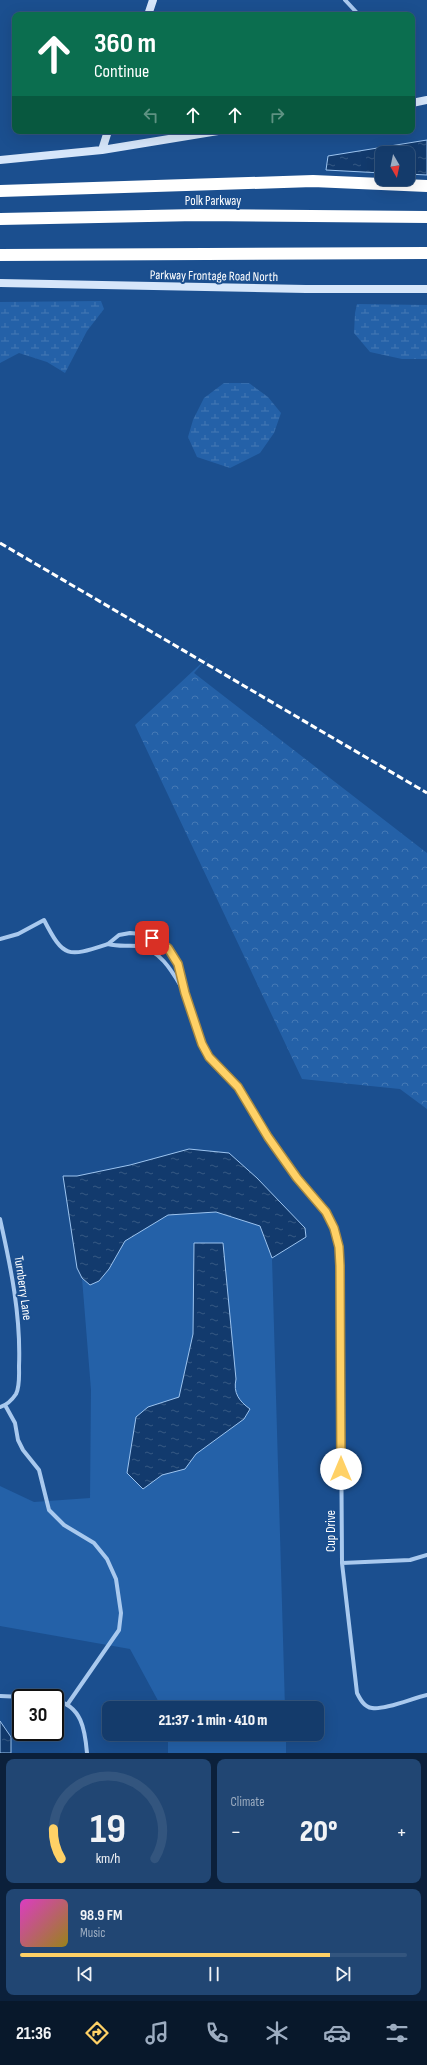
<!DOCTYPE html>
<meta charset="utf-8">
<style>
:root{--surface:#143b6b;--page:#214673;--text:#f1f3f6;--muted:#9dadc1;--line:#33557e;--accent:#ffd166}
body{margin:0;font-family:"Sofia Sans Condensed",sans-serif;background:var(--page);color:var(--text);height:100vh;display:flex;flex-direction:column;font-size:15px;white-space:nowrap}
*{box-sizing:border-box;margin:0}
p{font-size:13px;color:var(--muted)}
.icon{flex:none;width:22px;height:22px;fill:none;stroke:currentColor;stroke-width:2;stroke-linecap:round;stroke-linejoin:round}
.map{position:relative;height:1753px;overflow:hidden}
.drawer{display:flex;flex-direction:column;gap:6px;padding:6px;background:#0b203b;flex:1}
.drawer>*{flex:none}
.hud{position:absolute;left:12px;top:12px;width:403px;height:122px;border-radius:8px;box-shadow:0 4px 16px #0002,0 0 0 1px var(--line);background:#0b6e4f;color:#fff;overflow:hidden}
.needle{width:26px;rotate:171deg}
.controls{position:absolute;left:375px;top:146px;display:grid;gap:8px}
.controls a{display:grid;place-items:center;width:40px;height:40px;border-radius:8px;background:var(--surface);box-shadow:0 4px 16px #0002,0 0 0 1px var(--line);font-size:20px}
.speed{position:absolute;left:12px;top:1689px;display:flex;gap:8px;font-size:20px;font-weight:700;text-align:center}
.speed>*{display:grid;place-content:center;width:52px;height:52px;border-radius:50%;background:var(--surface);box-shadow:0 4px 16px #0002,0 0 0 1px var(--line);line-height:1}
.speed .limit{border:2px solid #111;border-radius:6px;background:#fff;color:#111}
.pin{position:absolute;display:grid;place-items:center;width:34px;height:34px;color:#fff;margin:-17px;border-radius:8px;box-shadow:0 2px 6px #0006}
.me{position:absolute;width:44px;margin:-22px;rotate:0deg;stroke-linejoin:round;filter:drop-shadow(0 0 3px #0008)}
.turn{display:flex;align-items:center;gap:14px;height:84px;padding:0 16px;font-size:18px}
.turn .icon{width:52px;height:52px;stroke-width:2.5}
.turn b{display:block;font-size:28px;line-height:34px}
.lanes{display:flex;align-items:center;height:38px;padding:0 16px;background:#0003;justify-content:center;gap:20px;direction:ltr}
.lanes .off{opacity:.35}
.big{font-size:30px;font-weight:800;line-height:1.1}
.drawer .card{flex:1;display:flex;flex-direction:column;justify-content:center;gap:6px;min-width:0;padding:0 14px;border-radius:8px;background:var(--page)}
.drawer .dial{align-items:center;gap:0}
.dial svg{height:104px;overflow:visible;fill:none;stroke:var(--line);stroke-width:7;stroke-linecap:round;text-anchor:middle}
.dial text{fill:var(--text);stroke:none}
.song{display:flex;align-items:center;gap:12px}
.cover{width:48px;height:48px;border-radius:6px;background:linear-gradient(135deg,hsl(310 70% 55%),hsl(50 70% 35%))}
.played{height:4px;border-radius:2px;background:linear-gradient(90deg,var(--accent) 80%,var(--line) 80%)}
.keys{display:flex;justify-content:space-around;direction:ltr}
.heat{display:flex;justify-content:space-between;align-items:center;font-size:22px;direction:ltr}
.drawer .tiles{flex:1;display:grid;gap:6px;grid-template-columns:1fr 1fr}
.card:last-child{grid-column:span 2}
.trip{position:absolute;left:102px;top:1701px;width:222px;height:40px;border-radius:8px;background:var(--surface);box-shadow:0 4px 16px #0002,0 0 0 1px var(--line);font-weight:800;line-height:40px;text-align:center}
.menu{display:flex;height:64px;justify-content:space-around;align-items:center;background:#08182b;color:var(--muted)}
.menu .icon{width:28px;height:28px}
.menu .on{color:var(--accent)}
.menu b{font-size:18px;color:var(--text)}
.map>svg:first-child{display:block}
</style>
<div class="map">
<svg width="427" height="1753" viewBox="0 0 427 1753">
<defs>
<pattern id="forest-crowns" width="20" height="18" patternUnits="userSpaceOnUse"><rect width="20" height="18" fill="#2461a8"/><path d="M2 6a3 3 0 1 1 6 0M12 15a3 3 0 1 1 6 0" fill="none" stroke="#4579b5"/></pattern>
<pattern id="wetland-marsh" width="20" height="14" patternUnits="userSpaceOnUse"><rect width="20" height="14" fill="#2461a8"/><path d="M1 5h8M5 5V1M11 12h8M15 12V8" fill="none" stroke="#4579b5"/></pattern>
<pattern id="water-ripples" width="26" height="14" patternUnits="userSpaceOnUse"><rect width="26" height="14" fill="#123a6d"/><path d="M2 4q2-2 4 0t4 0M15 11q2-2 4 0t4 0" fill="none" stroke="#365883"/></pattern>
</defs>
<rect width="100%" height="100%" fill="#1b4f8f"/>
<path fill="#2461a8" d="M216,1212L260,1226L272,1258L285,1708H162L130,1649L0,1626V1486L34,1502L90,1498L91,1390L82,1278L90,1285L109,1269L125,1241L141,1231L168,1215Z
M168,1734H286V1753H168Z"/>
<path fill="url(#forest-crowns)" d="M208,657L194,673L427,853V1109L400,1089L302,1079L135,725Z"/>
<path fill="url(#wetland-marsh)" d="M101,301L104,309L87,331L65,373L47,362L19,353L0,363V302Z
M357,304L427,305V359H402L370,352L354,333L355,313Z
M224,383H249L268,397L281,413L274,433L260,453L230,468L197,457L188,437L193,420L204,398Z"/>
<path fill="url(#water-ripples)" stroke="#9cc4f0" d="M427,140V175L408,174V153H382V173L326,170L328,156Z
M189,1149L229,1153L257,1178L305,1228L306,1237L272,1258L260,1226L216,1212L168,1215L125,1241L109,1269L99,1281L90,1285L82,1278L77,1268L63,1176H77L130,1165Z
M194,1243H223L236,1379C233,1393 239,1401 250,1409L244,1419L196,1454L185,1469L162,1475L143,1489L127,1473L136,1417L148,1407L179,1397L193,1334Z
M0,1721L11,1737V1753H0Z"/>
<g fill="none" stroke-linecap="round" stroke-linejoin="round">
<path stroke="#a9c9ee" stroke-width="4" d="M345,0L359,15
M0,939L18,934L44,920C64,959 68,957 108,944
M147,950L152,938
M185,993C174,975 162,950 138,946C128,945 119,947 108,944L119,935L130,933L141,934L155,939L168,948L178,963L185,993L202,1044L209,1057L238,1087L268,1137L297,1178L326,1212L334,1228L339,1247L340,1266L342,1563L357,1693C360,1699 364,1707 372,1708C385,1710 413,1698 427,1695
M0,1219C11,1268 21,1316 19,1366C19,1375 20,1386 16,1394C12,1400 7,1405 0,1407
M5,1405L15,1423L18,1440L23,1450L39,1470L49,1510L64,1525L94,1543L107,1559L116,1579L121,1613L119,1630L67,1705
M342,1563L410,1560L427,1555
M0,1696L47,1698
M55,1700C82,1706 85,1730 87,1753"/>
<path stroke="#d6e6fa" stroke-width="8" d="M148,15L153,0
M412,103L427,100
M102,150L108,131
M0,160L102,150L218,131
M0,283L306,289H427"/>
<path stroke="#fff" stroke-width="12" d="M0,191L313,181L427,186
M0,219L197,215L427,217
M0,255L427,253"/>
<path stroke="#fff" stroke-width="3" stroke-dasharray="7 3" stroke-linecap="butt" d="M0,543L427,793"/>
</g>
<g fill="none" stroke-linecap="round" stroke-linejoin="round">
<g stroke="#a68842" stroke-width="10">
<path id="route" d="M152,938L168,948L178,964L185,993L202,1044L209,1057L238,1087L268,1137L297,1178L326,1212L334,1228L339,1247L340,1266L341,1469"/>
</g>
<use href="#route" stroke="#ffd166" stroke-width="7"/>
</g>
<g text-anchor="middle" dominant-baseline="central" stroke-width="4" stroke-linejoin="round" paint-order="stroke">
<g font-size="13" fill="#fff" stroke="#1b4f8f">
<text x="213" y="201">Polk Parkway</text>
<text transform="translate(214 276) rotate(1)">Parkway Frontage Road North</text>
<text transform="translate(23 1288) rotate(82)">Turnberry Lane</text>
<text transform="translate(331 1531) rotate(-90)">Cup Drive</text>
</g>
</g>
</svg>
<div class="controls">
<a><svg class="needle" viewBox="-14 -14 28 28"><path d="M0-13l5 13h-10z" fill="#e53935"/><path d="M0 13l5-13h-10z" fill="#9dadc1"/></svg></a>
</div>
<div class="speed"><div class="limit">30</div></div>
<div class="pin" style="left:152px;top:938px;background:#d93025"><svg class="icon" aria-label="arrive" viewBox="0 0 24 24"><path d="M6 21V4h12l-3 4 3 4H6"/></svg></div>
<svg class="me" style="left:341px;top:1469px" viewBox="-20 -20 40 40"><circle r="19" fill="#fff"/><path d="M0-13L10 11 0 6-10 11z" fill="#ffd166"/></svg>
<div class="trip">21:37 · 1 min · 410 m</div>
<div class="hud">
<div class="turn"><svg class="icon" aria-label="ahead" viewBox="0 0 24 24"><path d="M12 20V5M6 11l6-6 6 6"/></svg><div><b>360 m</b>Continue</div></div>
<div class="lanes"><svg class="icon off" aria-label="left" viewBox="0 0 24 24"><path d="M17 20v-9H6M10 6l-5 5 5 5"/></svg><svg class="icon" aria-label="ahead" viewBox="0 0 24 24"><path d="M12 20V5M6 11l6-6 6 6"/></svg><svg class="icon" aria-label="ahead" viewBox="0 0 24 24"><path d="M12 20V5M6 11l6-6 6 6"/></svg><svg class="icon off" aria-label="right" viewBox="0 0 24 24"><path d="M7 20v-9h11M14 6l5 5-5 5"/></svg></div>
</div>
</div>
<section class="drawer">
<div class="tiles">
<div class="card dial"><svg viewBox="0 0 100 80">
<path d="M14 69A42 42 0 1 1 86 69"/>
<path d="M14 69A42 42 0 0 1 8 46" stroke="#ffd166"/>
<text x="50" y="56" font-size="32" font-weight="700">19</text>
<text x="50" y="72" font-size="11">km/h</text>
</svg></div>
<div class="card"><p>Climate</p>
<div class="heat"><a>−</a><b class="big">20°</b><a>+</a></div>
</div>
<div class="card">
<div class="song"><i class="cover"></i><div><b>98.9 FM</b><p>Music</p></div></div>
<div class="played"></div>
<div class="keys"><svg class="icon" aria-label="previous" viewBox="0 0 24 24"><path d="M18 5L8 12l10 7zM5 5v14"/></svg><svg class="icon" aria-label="pause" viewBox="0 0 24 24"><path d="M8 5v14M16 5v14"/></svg><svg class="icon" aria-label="next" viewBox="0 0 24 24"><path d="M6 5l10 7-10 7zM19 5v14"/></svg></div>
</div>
</div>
</section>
<nav class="menu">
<b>21:36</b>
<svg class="icon on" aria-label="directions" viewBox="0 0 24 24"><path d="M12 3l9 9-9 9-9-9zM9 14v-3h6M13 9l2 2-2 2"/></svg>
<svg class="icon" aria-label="music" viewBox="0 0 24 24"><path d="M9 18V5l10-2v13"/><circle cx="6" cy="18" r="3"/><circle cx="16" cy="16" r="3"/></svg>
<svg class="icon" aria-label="phone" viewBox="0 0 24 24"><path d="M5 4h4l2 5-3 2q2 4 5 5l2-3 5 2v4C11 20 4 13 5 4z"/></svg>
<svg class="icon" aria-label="climate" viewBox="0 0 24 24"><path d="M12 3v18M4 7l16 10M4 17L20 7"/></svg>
<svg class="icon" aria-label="car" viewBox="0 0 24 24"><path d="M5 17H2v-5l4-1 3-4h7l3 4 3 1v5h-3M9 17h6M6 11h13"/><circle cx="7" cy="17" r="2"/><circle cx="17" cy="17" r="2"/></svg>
<svg class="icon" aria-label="filters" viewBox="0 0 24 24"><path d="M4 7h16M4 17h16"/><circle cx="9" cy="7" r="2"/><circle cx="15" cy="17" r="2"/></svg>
</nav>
